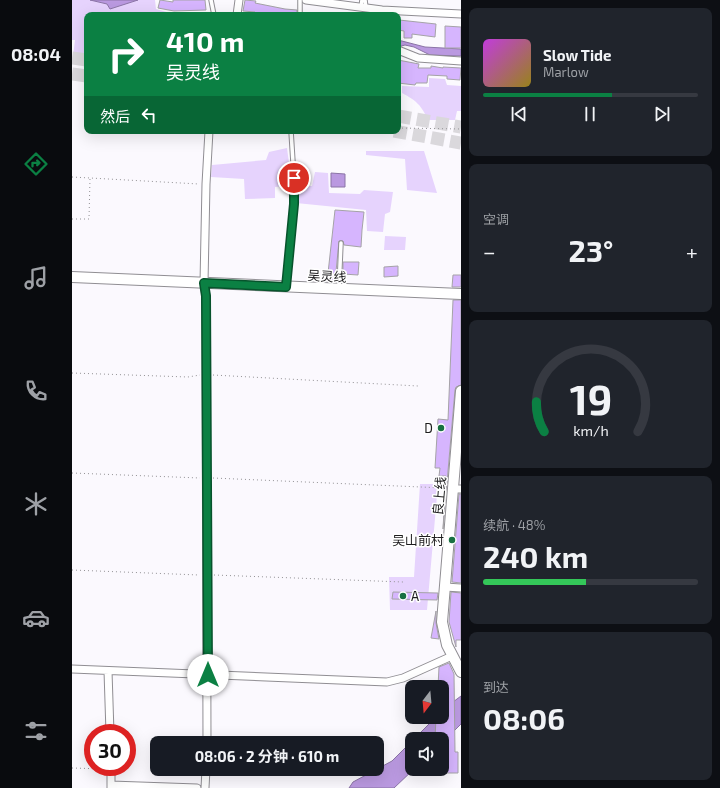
<!DOCTYPE html>
<html lang="zh">
<meta charset="utf-8">
<style>
:root{--surface:#171b24;--page:#20242c;--text:#f1f3f6;--muted:#9ea1a6;--line:#363941;--accent:#0b8043}
body{margin:0;font-family:"Exo 2","Noto Sans SC",sans-serif;background:var(--page);color:var(--text);height:100vh;display:flex;flex-direction:column;font-size:15px;white-space:nowrap}
*{box-sizing:border-box;margin:0}
p{font-size:13px;color:var(--muted)}
.icon{flex:none;width:22px;height:22px;fill:none;stroke:currentColor;stroke-width:2;stroke-linecap:round;stroke-linejoin:round}
.map{position:relative;flex:1;overflow:hidden}
.details{display:flex;flex-direction:column;gap:8px;padding:8px;background:#0d0f14;width:259px}
.details>*{flex:none}
.hud{position:absolute;left:12px;top:12px;width:317px;height:122px;border-radius:8px;box-shadow:0 4px 16px #0002;background:#0b8043;color:#fff;overflow:hidden}
.needle{width:26px;rotate:196deg}
.controls{position:absolute;left:333px;top:680px;display:grid;gap:8px}
.controls a{display:grid;place-items:center;width:44px;height:44px;border-radius:8px;background:var(--surface);box-shadow:0 4px 16px #0002;font-size:20px}
.speed{position:absolute;left:12px;top:724px;display:flex;gap:8px;font-size:20px;font-weight:700;text-align:center}
.speed>*{display:grid;place-content:center;width:52px;height:52px;border-radius:50%;background:var(--surface);box-shadow:0 4px 16px #0002;line-height:1}
.speed .limit{border:6px solid #d22;background:#fff;color:#111}
.pin{position:absolute;display:grid;place-items:center;width:34px;height:34px;color:#fff;margin:-17px;border:2px solid #fff;border-radius:50%;box-shadow:0 1px 4px #0007}
.me{position:absolute;width:44px;margin:-22px;rotate:0deg;stroke-linejoin:round;filter:drop-shadow(0 0 3px #0008)}
.turn{display:flex;align-items:center;gap:14px;height:84px;padding:0 16px;font-size:18px}
.turn .icon{width:52px;height:52px;stroke-width:2.5}
.turn b{display:block;font-size:28px;line-height:34px}
.then{display:flex;align-items:center;height:38px;padding:0 16px;background:#0003;gap:8px;font-size:15px}
.big{font-size:30px;font-weight:700;line-height:1.1}
.details .widget{flex:1;display:flex;flex-direction:column;justify-content:center;gap:6px;min-width:0;padding:0 14px;border-radius:8px;background:var(--page)}
.details .dial{align-items:center;gap:0}
.dial svg{height:104px;overflow:visible;fill:none;stroke:var(--line);stroke-width:7;stroke-linecap:round;text-anchor:middle}
.dial text{fill:var(--text);stroke:none}
.song{display:flex;align-items:center;gap:12px}
.cover{width:48px;height:48px;border-radius:6px;background:linear-gradient(135deg,hsl(290 70% 55%),hsl(50 70% 35%))}
.played{height:4px;border-radius:2px;background:linear-gradient(90deg,var(--accent) 60%,var(--line) 60%)}
.keys{display:flex;justify-content:space-around;direction:ltr}
.heat{display:flex;justify-content:space-between;align-items:center;font-size:22px;direction:ltr}
.charge{height:6px;border-radius:3px;background:linear-gradient(90deg,#34c759 48%,var(--line) 0)}
.trip{position:absolute;left:78px;top:736px;width:234px;height:40px;border-radius:8px;background:var(--surface);box-shadow:0 4px 16px #0002;font-weight:700;line-height:40px;text-align:center}
main{display:flex;flex:1;min-height:0}
.dock{display:flex;flex-direction:column;width:72px;justify-content:space-around;align-items:center;background:#090b0e;color:var(--muted)}
.dock .icon{width:28px;height:28px}
.dock .active{color:var(--accent)}
.dock b{font-size:18px;color:var(--text)}
.map>svg:first-child{display:block}
</style>
<main>
<nav class="dock">
<b>08:04</b>
<svg class="icon active" aria-label="directions" viewBox="0 0 24 24"><path d="M12 3l9 9-9 9-9-9zM9 14v-3h6M13 9l2 2-2 2"/></svg>
<svg class="icon" aria-label="music" viewBox="0 0 24 24"><path d="M9 18V5l10-2v13"/><circle cx="6" cy="18" r="3"/><circle cx="16" cy="16" r="3"/></svg>
<svg class="icon" aria-label="phone" viewBox="0 0 24 24"><path d="M5 4h4l2 5-3 2q2 4 5 5l2-3 5 2v4C11 20 4 13 5 4z"/></svg>
<svg class="icon" aria-label="climate" viewBox="0 0 24 24"><path d="M12 3v18M4 7l16 10M4 17L20 7"/></svg>
<svg class="icon" aria-label="car" viewBox="0 0 24 24"><path d="M5 17H2v-5l4-1 3-4h7l3 4 3 1v5h-3M9 17h6M6 11h13"/><circle cx="7" cy="17" r="2"/><circle cx="17" cy="17" r="2"/></svg>
<svg class="icon" aria-label="filters" viewBox="0 0 24 24"><path d="M4 7h16M4 17h16"/><circle cx="9" cy="7" r="2"/><circle cx="15" cy="17" r="2"/></svg>
</nav>
<div class="map">
<svg width="389" height="788" viewBox="0 0 389 788">
<rect width="100%" height="100%" fill="#fbf9fe"/>
<path fill="#e6d3fd" d="M0,0H18L35,4L38,9L66,0H83L84,9L105,15H15V58L13,65H6L1,56L3,40H0Z
M357,78L373,79L375,85L389,86V111H385L383,120H356C349,105 345,101 330,93V86L357,87Z
M215,148L220,185L203,187V198L173,199L172,179L139,177L140,165L194,160L197,152Z
M294,151H352L365,193L335,190L333,159L294,155Z
M243,172L256,173L257,193L288,194L292,190L321,192L318,212L313,214L311,232L295,231L294,210L224,203L225,186H240Z
M313,236L334,237L333,250H312Z
M348,484H366L355,610H318L317,577H342Z"/>
<path fill="#ba99e0" stroke="#8b74a6" d="M18,0H66L38,9L35,4Z
M326,40L353,47L389,49V56L358,55L342,47L333,45L326,47Z
M259,173L273,174V187H259Z
M389,696V724L370,743V739H342L364,717H370L377,705Z
M340,741V769H342L322,788H277L281,782L320,761Z"/>
<path fill="#d6b5fe" stroke="#a5a3a7" d="M88,0L101,2V0H133L134,10L102,11L86,8Z
M173,0L184,1L183,3L213,9L225,10V15L183,14V12L171,11Z
M327,20L364,24L363,37L340,34V38H332V31L326,30Z
M373,26L389,27V48H373Z
M326,60L347,64L346,68H359V66L371,68V67L389,68L388,80L375,79V76L356,75L355,83H344L343,85L326,83Z
M263,210L292,212L290,230L289,247L272,245L271,241H267L263,282H255Z
M271,262H287L286,275L271,274Z
M326,266V276L312,277V267Z
M381,275H389V287H380Z
M381,300H389V385L384,387L383,390L371,529L374,476H367L368,468H363L366,419L376,420Z
M387,494H389V583L380,582Z
M321,592L366,593L365,600L320,599Z
M379,592L389,593V640H384V647L377,622Z
M364,611V623L367,639L359,638Z
M377,663L382,674L383,752H386V773H370V739H363L364,717H370V687H366L367,667Z"/>
<g fill="none" stroke-linecap="round" stroke-linejoin="round">
<path stroke="#dad8dc" stroke-width="13" stroke-dasharray="13 6" stroke-linecap="butt" d="M0,58L15,60
M0,74L15,76
M326,116L389,127
M322,131L389,143"/>
<g stroke="#908e93" stroke-width="5.5">
<path id="lane" d="M139,0L142,15
M228,0V15
M293,0L294,8
M289,7L290,0
M214,286L223,194L219,131
M267,288L269,243"/>
</g>
<g stroke="#908e93" stroke-width="9">
<path id="street" d="M234,0L310,10L389,14
M165,15L167,0
M326,50L346,58L389,61
M380,489H389
M373,587L389,588
M0,669L315,682L331,678L380,656
M36,671L38,733
M135,743L134,296L132,283L134,184L137,131
M39,767V788
M39,785L125,788
M133,788L134,769"/>
</g>
<g stroke="#908e93" stroke-width="12">
<path id="secondary" d="M0,277L389,294
M389,391L370,622L375,645L389,672"/>
</g>
<path stroke="#939295" stroke-width="1" stroke-dasharray="1 3" stroke-linecap="butt" d="M326,128L389,129
M0,177L127,184
M0,219H17L18,178
M0,373L116,377L128,375
M141,375L346,386
M0,473L128,478
M141,478L372,488
M0,570L127,575
M142,575L331,582
M0,768L32,769"/>
<use href="#lane" stroke="#fff" stroke-width="3.5"/>
<use href="#street" stroke="#fff" stroke-width="7"/>
<use href="#secondary" stroke="#fff" stroke-width="10"/>
</g>
<g fill="none" stroke-linecap="round" stroke-linejoin="round">
<g stroke="#07532c" stroke-width="10">
<path id="route" d="M136,675L134,296L132,283L214,287L222,204V178"/>
</g>
<use href="#route" stroke="#0b8043" stroke-width="7"/>
</g>
<g fill="#197042" stroke="#fff" stroke-width="1.5">
<circle cx="369" cy="428" r="4"/>
<circle cx="380" cy="540" r="4"/>
<circle cx="331" cy="596" r="4"/>
</g>
<g text-anchor="middle" dominant-baseline="central" stroke-width="3" stroke-linejoin="round" paint-order="stroke">
<g font-size="13" fill="#1d1c1e" stroke="#fff">
<text transform="translate(255 276) rotate(3)">吴灵线</text>
<text transform="translate(367 496) rotate(-85)">良上线</text>
</g>
<g font-size="13" fill="#1d1c1e" stroke="#fff" text-anchor="end">
<text x="361" y="428">D</text>
<text x="372" y="540">吴山前村</text>
<text x="339" y="596" text-anchor="start">A</text>
</g>
</g>
</svg>
<div class="controls">
<a><svg class="needle" viewBox="-14 -14 28 28"><path d="M0-13l5 13h-10z" fill="#e53935"/><path d="M0 13l5-13h-10z" fill="#9ea1a6"/></svg></a>
<a><svg class="icon" aria-label="sound" viewBox="0 0 24 24"><path d="M4 9h4l5-4v14l-5-4H4zM17 9q2 3 0 6"/></svg></a>
</div>
<div class="speed"><div class="limit">30</div></div>
<div class="pin" style="left:222px;top:178px;background:#d93025"><svg class="icon" aria-label="arrive" viewBox="0 0 24 24"><path d="M6 21V4h12l-3 4 3 4H6"/></svg></div>
<svg class="me" style="left:136px;top:675px" viewBox="-20 -20 40 40"><circle r="19" fill="#fff"/><path d="M0-13L10 11 0 6-10 11z" fill="#0b8043"/></svg>
<div class="trip">08:06 · 2 分钟 · 610 m</div>
<div class="hud">
<div class="turn"><svg class="icon" aria-label="right" viewBox="0 0 24 24"><path d="M7 20v-9h11M14 6l5 5-5 5"/></svg><div><b>410 m</b>吴灵线</div></div>
<div class="then">然后<svg class="icon" aria-label="left" viewBox="0 0 24 24"><path d="M17 20v-9H6M10 6l-5 5 5 5"/></svg></div>
</div>
</div>
<section class="details">
<div class="widget">
<div class="song"><i class="cover"></i><div><b>Slow Tide</b><p>Marlow</p></div></div>
<div class="played"></div>
<div class="keys"><svg class="icon" aria-label="previous" viewBox="0 0 24 24"><path d="M18 5L8 12l10 7zM5 5v14"/></svg><svg class="icon" aria-label="pause" viewBox="0 0 24 24"><path d="M8 5v14M16 5v14"/></svg><svg class="icon" aria-label="next" viewBox="0 0 24 24"><path d="M6 5l10 7-10 7zM19 5v14"/></svg></div>
</div>
<div class="widget"><p>空调</p>
<div class="heat"><a>−</a><b class="big">23°</b><a>+</a></div>
</div>
<div class="widget dial"><svg viewBox="0 0 100 80">
<path d="M14 69A42 42 0 1 1 86 69"/>
<path d="M14 69A42 42 0 0 1 8 46" stroke="#0b8043"/>
<text x="50" y="56" font-size="32" font-weight="700">19</text>
<text x="50" y="72" font-size="11">km/h</text>
</svg></div>
<div class="widget"><p>续航 · 48%</p><b class="big">240 km</b><div class="charge"></div></div>
<div class="widget"><p>到达</p><b class="big">08:06</b></div>
</section>
</main>
